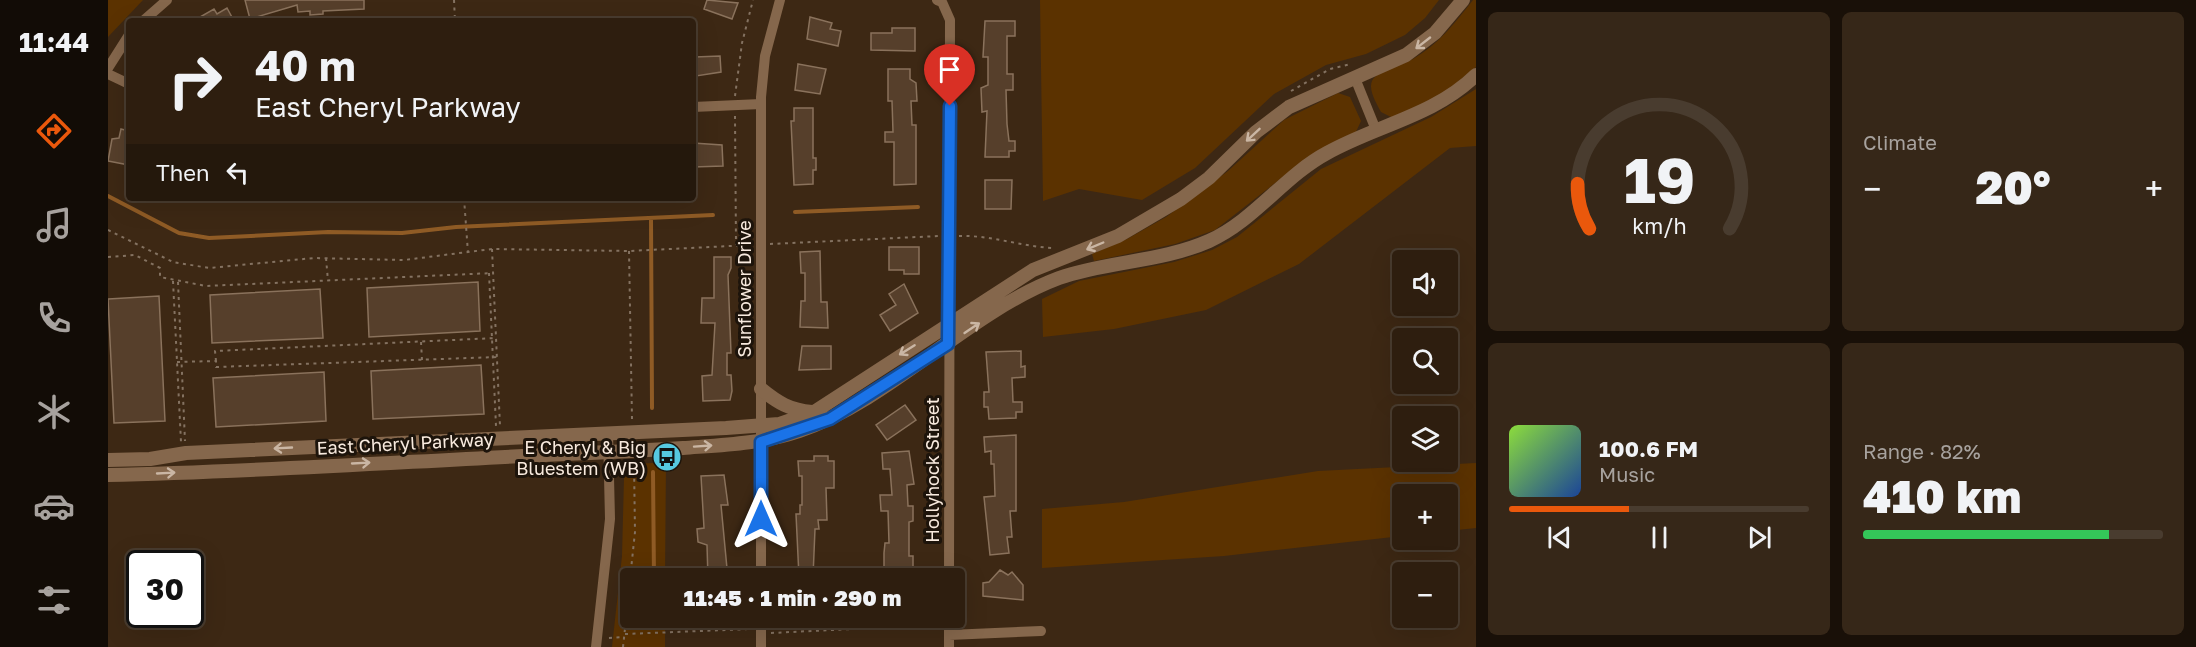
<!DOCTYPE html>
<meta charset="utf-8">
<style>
:root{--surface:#2e1e0f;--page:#362718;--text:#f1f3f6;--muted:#a7a29e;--line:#493c2f;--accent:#ea580c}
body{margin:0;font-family:"Golos Text",sans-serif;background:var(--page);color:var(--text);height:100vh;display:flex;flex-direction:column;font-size:22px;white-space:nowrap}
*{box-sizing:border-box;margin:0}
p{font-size:20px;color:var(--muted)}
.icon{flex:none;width:33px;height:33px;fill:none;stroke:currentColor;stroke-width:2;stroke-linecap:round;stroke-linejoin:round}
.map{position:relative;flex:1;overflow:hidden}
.side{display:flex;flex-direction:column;gap:12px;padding:12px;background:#191008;width:720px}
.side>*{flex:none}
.guide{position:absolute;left:18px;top:18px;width:570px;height:183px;border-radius:6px;box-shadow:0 6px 24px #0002,0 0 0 2px var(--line);background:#2e1e0f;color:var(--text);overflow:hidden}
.fabs{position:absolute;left:1284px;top:250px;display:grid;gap:12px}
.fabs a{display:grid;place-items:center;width:66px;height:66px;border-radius:6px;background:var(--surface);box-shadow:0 6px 24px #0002,0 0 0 2px var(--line);font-size:30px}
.speed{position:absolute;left:18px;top:550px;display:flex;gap:12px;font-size:30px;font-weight:700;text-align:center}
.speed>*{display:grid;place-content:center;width:78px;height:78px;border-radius:50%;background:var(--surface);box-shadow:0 6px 24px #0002,0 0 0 2px var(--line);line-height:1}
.speed .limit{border:3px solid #111;border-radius:9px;background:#fff;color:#111}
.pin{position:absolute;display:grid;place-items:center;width:51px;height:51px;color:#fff;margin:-62px -26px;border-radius:50% 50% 50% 0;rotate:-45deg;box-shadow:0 0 6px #0007}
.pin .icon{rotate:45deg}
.me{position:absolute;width:66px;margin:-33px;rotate:0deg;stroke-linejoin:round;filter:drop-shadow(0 0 4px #0008)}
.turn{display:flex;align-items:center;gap:21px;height:126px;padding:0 30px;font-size:27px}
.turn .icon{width:78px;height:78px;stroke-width:2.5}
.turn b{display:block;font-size:42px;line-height:51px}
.then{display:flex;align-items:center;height:57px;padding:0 30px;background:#0003;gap:12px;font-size:22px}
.big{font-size:45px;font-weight:800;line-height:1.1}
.side .widget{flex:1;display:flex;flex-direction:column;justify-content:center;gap:9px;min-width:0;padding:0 21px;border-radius:9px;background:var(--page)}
.side .dial{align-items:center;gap:0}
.dial svg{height:156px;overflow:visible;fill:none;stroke:var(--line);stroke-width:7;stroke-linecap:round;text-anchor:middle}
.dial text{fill:var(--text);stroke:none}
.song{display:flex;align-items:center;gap:18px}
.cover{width:72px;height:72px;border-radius:9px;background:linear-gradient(135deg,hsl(90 70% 55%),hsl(220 70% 35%))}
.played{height:6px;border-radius:3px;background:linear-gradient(90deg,var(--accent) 40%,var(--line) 40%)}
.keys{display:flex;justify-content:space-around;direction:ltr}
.heat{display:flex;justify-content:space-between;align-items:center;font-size:33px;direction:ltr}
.charge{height:9px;border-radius:4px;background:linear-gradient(90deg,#34c759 82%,var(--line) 0)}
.side .tiles{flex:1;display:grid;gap:12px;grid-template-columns:repeat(2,1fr)}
.trip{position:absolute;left:512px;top:568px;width:345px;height:60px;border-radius:6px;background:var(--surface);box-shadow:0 6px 24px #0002,0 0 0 2px var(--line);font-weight:800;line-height:60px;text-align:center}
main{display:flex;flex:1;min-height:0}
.menu{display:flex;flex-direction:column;width:108px;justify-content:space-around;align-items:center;background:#120c06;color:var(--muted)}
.menu .icon{width:42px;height:42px}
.menu .selected{color:var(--accent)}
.menu b{font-size:27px;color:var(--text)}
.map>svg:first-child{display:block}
</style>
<main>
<nav class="menu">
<b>11:44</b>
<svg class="icon selected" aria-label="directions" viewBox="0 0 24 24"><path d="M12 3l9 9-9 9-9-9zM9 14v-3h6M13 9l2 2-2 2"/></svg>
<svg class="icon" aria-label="music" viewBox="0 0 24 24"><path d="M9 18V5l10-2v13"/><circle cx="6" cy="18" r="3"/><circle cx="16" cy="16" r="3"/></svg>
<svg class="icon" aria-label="phone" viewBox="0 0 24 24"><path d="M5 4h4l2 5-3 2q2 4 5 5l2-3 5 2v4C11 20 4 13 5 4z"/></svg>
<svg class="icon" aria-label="climate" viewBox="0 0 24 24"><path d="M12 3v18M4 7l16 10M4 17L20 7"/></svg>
<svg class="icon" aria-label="car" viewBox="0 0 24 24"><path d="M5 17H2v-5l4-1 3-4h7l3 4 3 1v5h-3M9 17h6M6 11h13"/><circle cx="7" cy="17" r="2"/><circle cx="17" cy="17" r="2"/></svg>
<svg class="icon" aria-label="filters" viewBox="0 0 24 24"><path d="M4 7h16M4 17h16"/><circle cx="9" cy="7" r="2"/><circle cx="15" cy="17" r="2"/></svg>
</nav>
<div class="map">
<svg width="1368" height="647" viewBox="0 0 1368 647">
<rect width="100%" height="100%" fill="#3d2814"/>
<path fill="#5b3200" d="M0,0H35L0,37Z
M932,0H1331L1317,18L1297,35L1258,54L1218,65L1166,94L1087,168L1034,200L971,189L935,201Z
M1365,0H1368V67L1330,98L1285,118L1273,112C1269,104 1260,90 1264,81C1269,70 1295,65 1305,59C1331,44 1347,23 1365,0Z
M1368,89V146L1342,148L1191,264L1098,310L1006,329L935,337L934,299L971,281L1066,262L1104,250L1129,237L1213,169L1323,117Z
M1230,93L1242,97L1253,121L1247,134L1203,155L1107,230L1067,244L986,261L984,254L1019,239L1058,217L1120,171L1176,120Z
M558,462L557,579H522V618H557V647H504L514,556L516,478L529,464Z
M1368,463V528L1340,531V495H1294V536L1116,556L934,568V509L1016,502L1210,471Z"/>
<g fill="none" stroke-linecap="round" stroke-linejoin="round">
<path stroke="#8f5b25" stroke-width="4" d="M0,196L71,233L101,238L220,232L294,233L348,227L605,215
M687,212L810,207
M543,218L544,408
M545,472L546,579"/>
</g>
<path fill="#563f2b" stroke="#8a725c" stroke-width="1.5" d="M137,0H256V9L215,11V14L202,15V11L190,12L189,5L142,19Z
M599,0L630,3L624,19L596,9Z
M119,8L126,21H85L106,9L109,14Z
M702,17L724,23L722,29L733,31L730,46L699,39Z
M877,21H907V36H899V74H905V90H898L899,124L901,141H907V151H901V157H877L879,111L874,112L873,88L880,85V57H875Z
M784,28H807V51L763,50V33H784Z
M612,56L613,72L588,76L587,57Z
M690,64L718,69L712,94L687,90Z
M780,69H802V79L808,83L809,101H803L804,125H808V184L786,185V142H777V132H785L784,101H780Z
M686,108H705V158H708V170H705V184L686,185L683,121H686Z
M13,129L21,131V165L0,161L4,139L11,138Z
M585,143L614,145L615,166L585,167Z
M877,180H904L903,209H877Z
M781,247H811V274H796V270H781Z
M712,251L713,302H719L720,328L692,327L693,301H697V273H693L692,252Z
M606,257H623V268L620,275L623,353H619V375H623L624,391L622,400L595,401L594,376L604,375L607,323H593L594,298H606Z
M370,282L372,331L261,337L259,288Z
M796,284L810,313L782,331L772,315L788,305L781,294Z
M212,289L215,338L104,343L102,295Z
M51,296L57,421L6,423L0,299Z
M694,346H723V369L691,370Z
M913,351V367L917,366V377L904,378L905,402H914V412H908V418L881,419L880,407H876V392H881L878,352Z
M373,365L376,414L265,419L263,371Z
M216,372L218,421L108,427L105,378Z
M797,405L808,420L779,440L768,425Z
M908,435V511H902L904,537H899L901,553L882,555L876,497L887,496L886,464H883V451L877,452L876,437Z
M801,451L806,484L799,485L800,506H805V521L801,522V556H805V570H776V553L777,543H781L780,511H773L772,495H784L782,469H775L774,453Z
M706,456H720V461H726V488H718L719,520H710L711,529H707L705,577H691L688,514H692V505H694V476H691L690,461H706Z
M616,475L620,505H613L620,579H600L599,545L590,542L589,529L596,528L593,476Z
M892,570L900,575L904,572L915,585V600L875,596V583L881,582Z"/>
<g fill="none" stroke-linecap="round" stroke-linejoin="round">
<path stroke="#847261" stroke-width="2" stroke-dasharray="3 4.5" stroke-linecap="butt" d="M346,0L347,21
M1183,91L1222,69L1243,64
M627,96L634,43L645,0
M627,116L628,245
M356,198L360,253
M0,230L65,262L101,268L206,258L296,260L384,249L521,251L642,245
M851,236C884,235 914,247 946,248
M662,244L831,236
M384,249L392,426
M521,251L524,419
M0,257L27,255L52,268V277L98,286L385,273
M218,258L220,281
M381,273L388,426
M65,281L73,442
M70,282L77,441
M313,342L314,360
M108,361L107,351L388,338
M69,362L108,361V367L389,357
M522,579L527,532L526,464
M663,633L825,625
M517,634L643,629
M501,638L516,637
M515,647L522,583"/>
<path stroke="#85674c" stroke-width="10" d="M829,0L834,2L842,20L841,579
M35,21L59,0
M0,68L21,35
M0,74L21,84
M1247,78L1268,130
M585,107L653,104
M653,579V97L657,56L672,0
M653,618V647
M841,635L933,631
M488,647L502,519L500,434
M841,647V618"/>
<path stroke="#85674c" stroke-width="14" d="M653,389C670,403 682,410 704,412
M0,460L42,459L78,453L618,428L671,424L706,412L925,270L1010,236L1073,199L1101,178L1148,132L1181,107L1298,55L1327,33L1355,0
M0,475C145,472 290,462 435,455C481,453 528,451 575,448C615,445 652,444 691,431C783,400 860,312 951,278C999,261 1054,262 1101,241C1146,221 1176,176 1219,153C1269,125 1326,116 1368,75"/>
</g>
<defs><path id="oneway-shaft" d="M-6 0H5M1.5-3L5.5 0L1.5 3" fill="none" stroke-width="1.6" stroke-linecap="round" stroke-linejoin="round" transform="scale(1.5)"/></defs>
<g stroke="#cab6a4">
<use href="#oneway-shaft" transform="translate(1315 43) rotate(142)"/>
<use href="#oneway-shaft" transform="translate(1145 135) rotate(137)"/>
<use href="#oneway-shaft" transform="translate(987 246) rotate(157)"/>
<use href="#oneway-shaft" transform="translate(864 328) rotate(-34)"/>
<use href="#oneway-shaft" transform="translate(799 350) rotate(148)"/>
<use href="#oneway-shaft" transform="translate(595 446) rotate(-4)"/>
<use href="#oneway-shaft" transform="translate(175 448) rotate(177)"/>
<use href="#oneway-shaft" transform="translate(253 463) rotate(-3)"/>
<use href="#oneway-shaft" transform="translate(58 473) rotate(-3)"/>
</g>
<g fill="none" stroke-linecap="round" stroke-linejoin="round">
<g stroke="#114b97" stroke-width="15">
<path id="route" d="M653,519V442L722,419L840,344L842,106"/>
</g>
<use href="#route" stroke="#1a73e8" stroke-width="10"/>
</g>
<defs>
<g id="bus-disc" transform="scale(1.5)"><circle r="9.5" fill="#56c9e1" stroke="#1d140b"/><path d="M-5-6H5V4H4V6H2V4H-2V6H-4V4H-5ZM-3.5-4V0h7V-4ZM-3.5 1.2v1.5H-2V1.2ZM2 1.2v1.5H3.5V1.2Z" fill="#111"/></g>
</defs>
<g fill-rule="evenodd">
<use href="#bus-disc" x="559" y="457"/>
</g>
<g text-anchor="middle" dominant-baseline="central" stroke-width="6" stroke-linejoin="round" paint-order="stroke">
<g font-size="18" fill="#f8eade" stroke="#1d140b">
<text transform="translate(636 289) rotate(-90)">Sunflower Drive</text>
<text transform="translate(297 443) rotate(-3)">East Cheryl Parkway</text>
<text transform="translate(824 470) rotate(-90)">Hollyhock Street</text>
</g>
<g font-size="18" fill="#f8eade" stroke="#1d140b" text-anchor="end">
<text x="538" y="447">E Cheryl &amp; Big<tspan x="538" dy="21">Bluestem (WB)</tspan></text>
</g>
</g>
</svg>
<div class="fabs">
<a><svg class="icon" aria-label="sound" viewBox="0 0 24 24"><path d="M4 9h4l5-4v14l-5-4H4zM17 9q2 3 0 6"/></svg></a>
<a><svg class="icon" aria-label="search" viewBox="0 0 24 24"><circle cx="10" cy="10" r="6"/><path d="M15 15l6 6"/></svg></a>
<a><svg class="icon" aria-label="layers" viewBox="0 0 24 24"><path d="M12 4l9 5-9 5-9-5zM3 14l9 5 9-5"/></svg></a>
<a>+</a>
<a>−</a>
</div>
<div class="speed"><div class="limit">30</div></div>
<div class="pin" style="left:842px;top:106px;background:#d93025"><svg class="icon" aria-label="arrive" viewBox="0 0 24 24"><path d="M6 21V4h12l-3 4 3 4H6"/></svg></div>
<svg class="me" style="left:653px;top:519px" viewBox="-20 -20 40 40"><path d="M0-17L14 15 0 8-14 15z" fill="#1a73e8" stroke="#fff" stroke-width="4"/></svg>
<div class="trip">11:45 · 1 min · 290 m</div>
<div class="guide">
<div class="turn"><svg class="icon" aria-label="right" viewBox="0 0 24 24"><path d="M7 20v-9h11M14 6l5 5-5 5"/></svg><div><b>40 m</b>East Cheryl Parkway</div></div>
<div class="then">Then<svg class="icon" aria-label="left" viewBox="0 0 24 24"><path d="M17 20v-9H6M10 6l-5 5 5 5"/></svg></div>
</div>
</div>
<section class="side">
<div class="tiles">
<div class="widget dial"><svg viewBox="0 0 100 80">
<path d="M14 69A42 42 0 1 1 86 69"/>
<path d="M14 69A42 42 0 0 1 8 46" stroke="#ea580c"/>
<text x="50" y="56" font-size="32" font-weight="700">19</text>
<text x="50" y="72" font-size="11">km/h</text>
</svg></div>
<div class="widget"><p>Climate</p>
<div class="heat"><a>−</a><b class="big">20°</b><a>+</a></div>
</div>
<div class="widget">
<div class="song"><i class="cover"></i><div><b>100.6 FM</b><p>Music</p></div></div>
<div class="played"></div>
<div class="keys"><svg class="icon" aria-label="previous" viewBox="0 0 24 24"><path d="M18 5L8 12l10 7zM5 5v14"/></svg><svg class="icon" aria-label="pause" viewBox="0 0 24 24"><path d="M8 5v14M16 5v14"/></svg><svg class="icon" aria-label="next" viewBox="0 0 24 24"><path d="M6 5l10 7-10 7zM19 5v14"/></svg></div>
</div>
<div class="widget"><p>Range · 82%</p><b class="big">410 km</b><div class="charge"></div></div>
</div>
</section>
</main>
